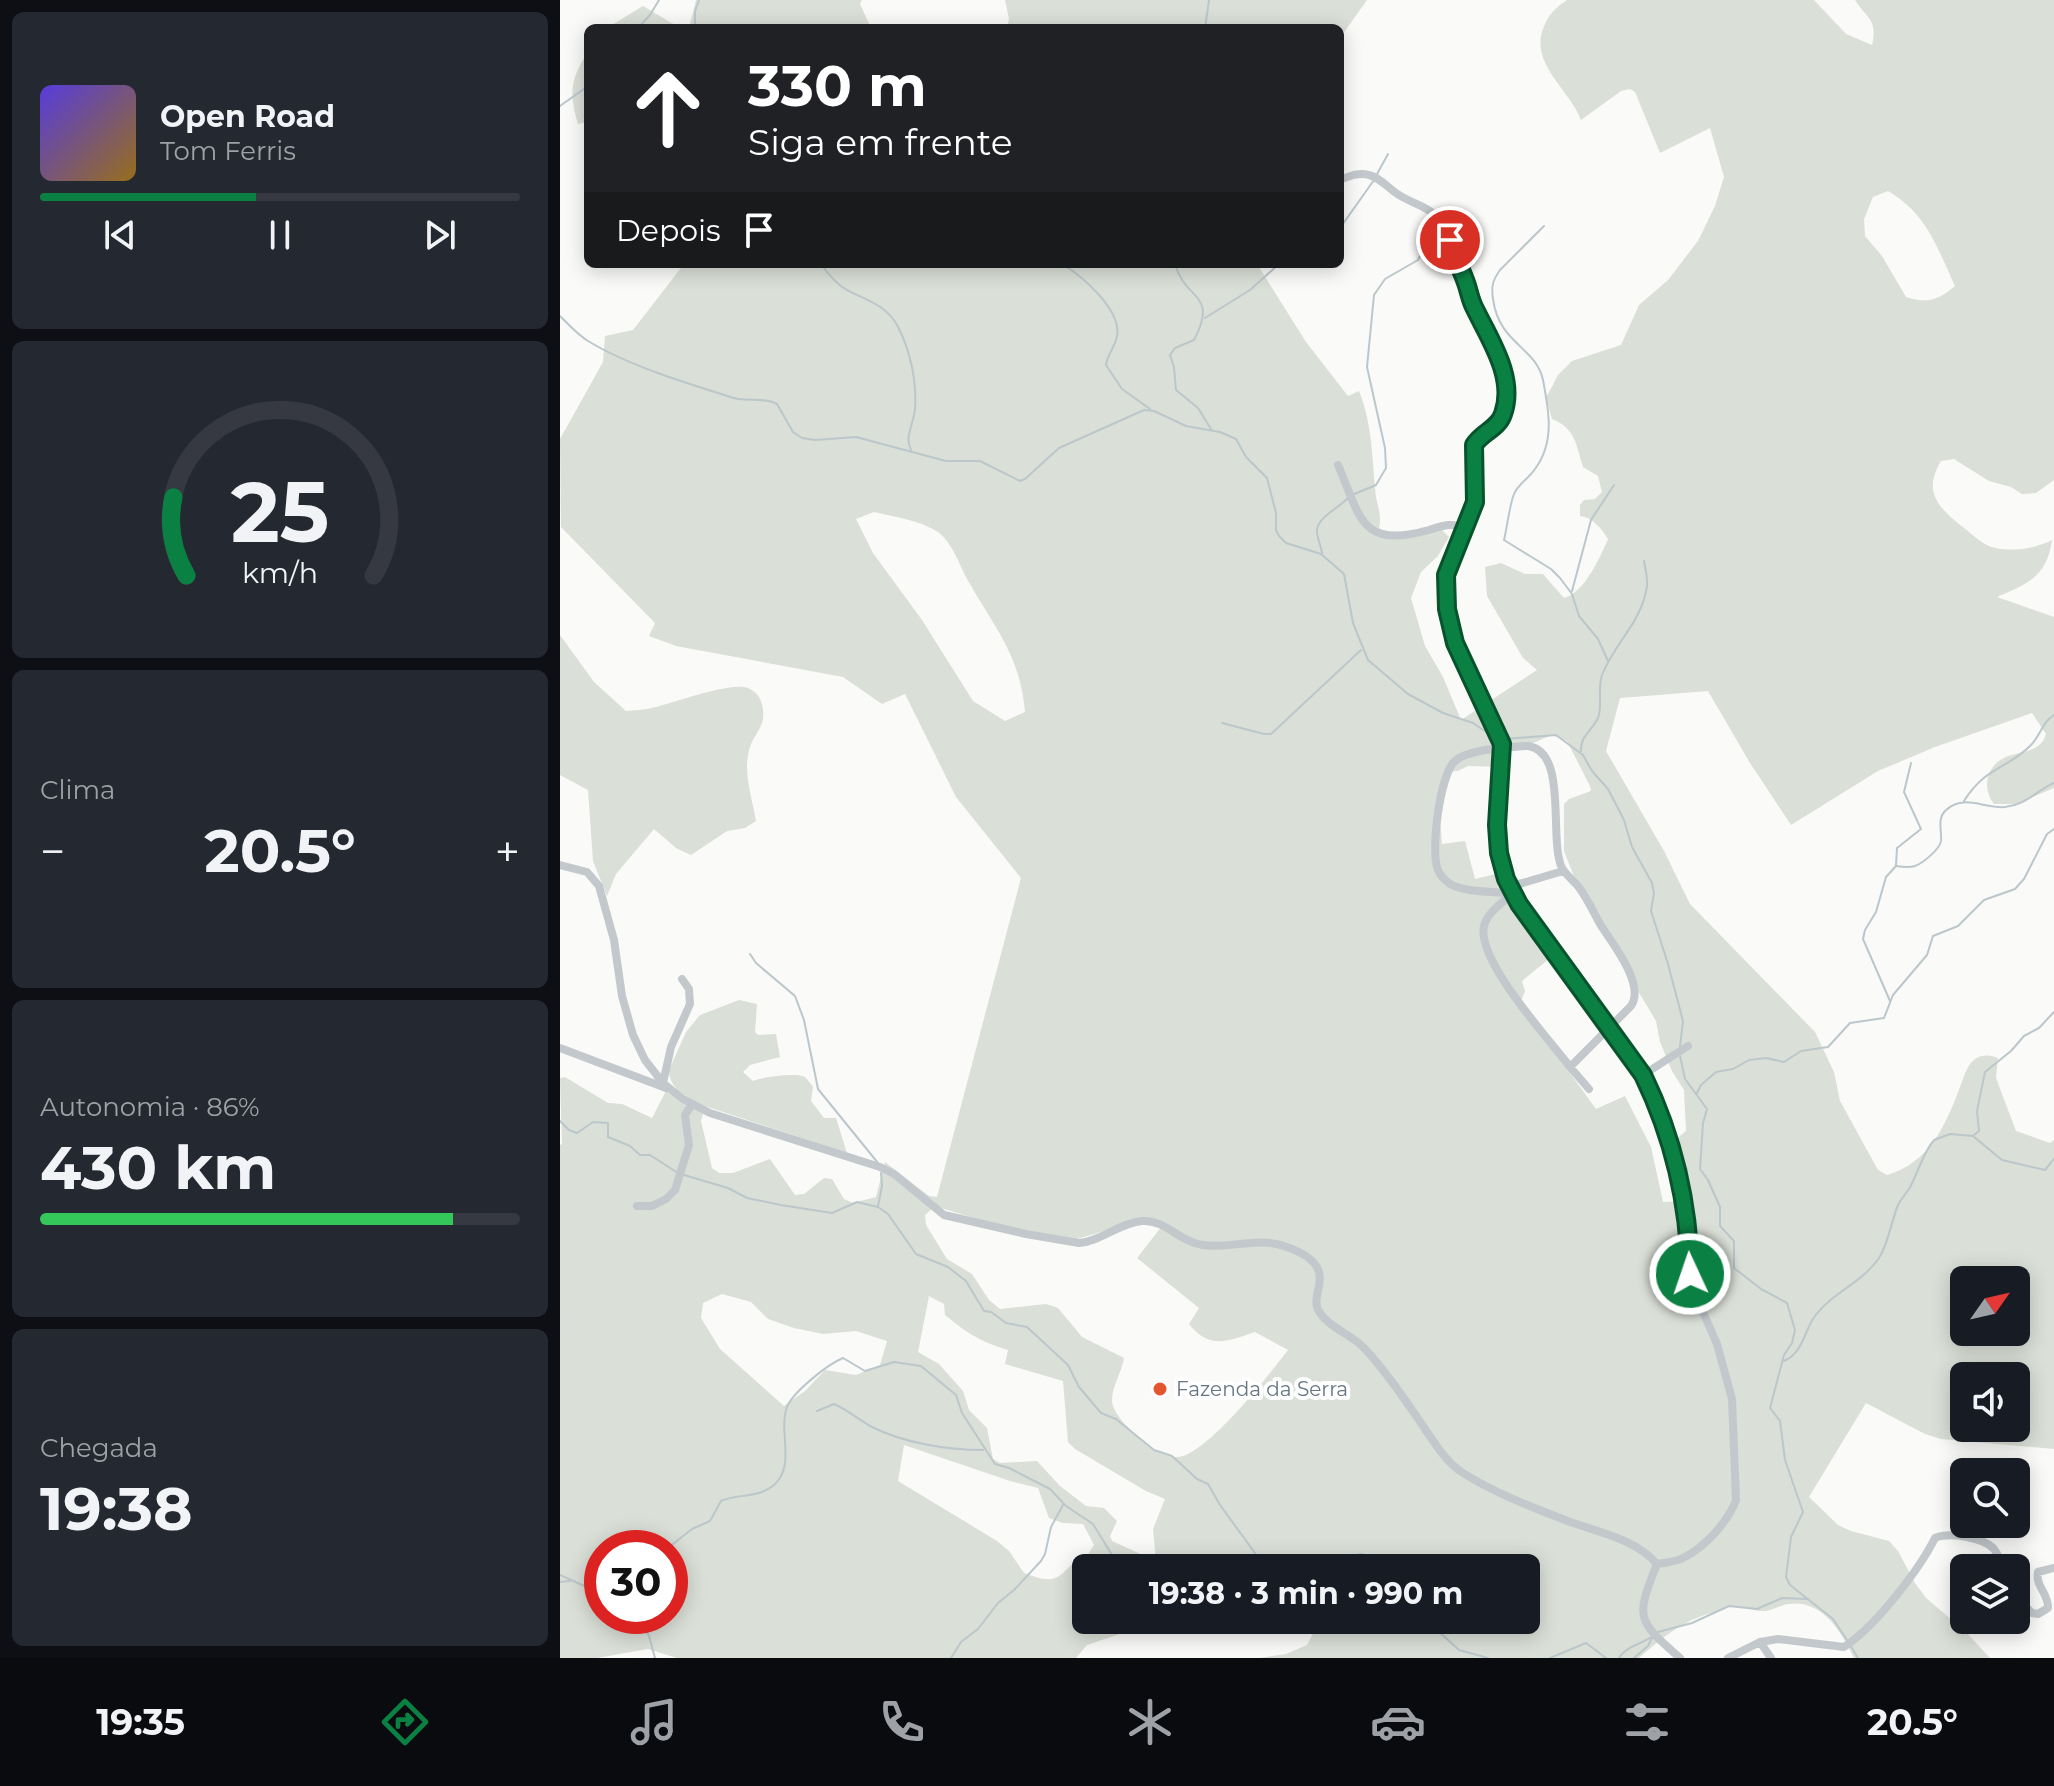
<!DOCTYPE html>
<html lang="pt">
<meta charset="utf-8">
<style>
:root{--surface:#171b24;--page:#242831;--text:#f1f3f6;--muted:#9ea1a6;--line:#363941;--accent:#0b8043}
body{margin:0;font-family:Montserrat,sans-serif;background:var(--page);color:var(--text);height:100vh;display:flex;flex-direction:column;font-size:30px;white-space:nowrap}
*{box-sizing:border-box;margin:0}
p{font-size:26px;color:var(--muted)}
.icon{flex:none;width:44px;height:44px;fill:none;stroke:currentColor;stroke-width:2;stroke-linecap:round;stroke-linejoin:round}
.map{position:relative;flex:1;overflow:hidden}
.details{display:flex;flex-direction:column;gap:12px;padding:12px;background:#0d0f14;width:560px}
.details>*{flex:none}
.banner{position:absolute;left:24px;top:24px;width:760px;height:244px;border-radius:12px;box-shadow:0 4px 20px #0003;background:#202124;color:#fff;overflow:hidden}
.needle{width:52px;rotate:56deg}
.tools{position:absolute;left:1390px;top:1266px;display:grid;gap:16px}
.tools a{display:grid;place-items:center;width:80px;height:80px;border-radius:12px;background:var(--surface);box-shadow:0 4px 20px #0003;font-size:40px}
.speed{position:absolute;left:24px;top:1530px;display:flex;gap:16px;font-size:40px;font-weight:700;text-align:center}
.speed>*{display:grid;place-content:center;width:104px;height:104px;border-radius:50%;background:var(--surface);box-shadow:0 4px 20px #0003;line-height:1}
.speed .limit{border:12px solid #d22;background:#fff;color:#111}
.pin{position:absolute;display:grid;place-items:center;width:68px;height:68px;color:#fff;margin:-34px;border:4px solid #fff;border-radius:50%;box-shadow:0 2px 8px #0007}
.me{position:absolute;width:88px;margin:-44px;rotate:357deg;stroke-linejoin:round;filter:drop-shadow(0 0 6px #0008)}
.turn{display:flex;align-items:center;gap:28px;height:168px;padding:0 32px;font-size:36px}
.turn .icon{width:104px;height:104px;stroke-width:2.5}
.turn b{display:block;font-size:56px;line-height:68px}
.then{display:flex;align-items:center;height:76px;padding:0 32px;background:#0003;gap:16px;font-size:30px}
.big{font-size:60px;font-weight:700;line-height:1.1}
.details .widget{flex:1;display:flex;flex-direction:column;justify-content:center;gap:12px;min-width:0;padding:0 28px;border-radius:12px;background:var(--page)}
.details .dial{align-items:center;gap:0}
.dial svg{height:208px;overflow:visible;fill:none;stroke:var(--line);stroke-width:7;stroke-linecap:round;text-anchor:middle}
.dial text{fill:var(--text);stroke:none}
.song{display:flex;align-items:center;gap:24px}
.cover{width:96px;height:96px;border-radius:12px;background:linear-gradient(135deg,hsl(250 70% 55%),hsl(40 70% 35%))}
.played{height:8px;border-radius:4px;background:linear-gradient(90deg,var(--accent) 45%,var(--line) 45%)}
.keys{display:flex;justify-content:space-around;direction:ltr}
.heat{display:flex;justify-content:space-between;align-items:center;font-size:44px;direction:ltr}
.charge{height:12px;border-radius:6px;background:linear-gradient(90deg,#34c759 86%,var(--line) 0)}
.trip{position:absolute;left:512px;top:1554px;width:468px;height:80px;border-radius:12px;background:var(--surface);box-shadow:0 4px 20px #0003;font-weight:700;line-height:80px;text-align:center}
.tabs{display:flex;height:128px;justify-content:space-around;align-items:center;background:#090b0e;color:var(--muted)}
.tabs .icon{width:56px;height:56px}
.tabs .selected{color:var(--accent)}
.tabs b{font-size:36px;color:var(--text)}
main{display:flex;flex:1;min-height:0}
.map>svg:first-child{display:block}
</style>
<main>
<section class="details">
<div class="widget">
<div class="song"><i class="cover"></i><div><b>Open Road</b><p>Tom Ferris</p></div></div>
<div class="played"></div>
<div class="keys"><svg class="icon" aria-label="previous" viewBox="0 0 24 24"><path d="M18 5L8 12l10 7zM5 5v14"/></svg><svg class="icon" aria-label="pause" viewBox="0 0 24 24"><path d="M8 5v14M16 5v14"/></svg><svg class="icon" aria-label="next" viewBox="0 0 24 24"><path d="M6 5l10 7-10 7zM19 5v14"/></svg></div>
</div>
<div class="widget dial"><svg viewBox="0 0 100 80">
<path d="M14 69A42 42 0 1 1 86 69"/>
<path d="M14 69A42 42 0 0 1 9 39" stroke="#0b8043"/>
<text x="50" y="56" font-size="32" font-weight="700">25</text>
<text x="50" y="72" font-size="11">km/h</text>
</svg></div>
<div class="widget"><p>Clima</p>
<div class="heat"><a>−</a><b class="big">20.5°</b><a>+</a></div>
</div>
<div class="widget"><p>Autonomia · 86%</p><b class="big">430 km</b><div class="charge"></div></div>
<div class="widget"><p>Chegada</p><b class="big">19:38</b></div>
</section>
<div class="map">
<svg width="1494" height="1658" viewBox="0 0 1494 1658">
<rect width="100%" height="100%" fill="#fafaf8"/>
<path fill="#dadfd7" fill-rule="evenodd" d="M136,0H302L300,4L311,28H129Z
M445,0H807L780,38V28H447L449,19Z
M1007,0H1254L1286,34L1312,45C1318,19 1307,19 1295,0H1494V480L1476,493L1462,494L1451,487L1429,481L1394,459L1381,461C1362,493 1379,508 1404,528C1414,536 1424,546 1436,548C1453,552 1477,548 1492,540C1487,576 1468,584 1437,597L1494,617V788L1456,804H1434C1423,790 1425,769 1442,759C1457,750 1480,755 1486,734L1472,713L1375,747L1318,771L1231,825L1190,763L1148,691L1060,698L1046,751L1104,851L1130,904L1255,1032L1274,1072L1280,1101L1318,1170L1327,1175C1369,1163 1386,1125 1400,1087C1404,1078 1406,1066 1415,1059C1422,1054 1431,1055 1438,1058L1436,1078L1456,1131L1490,1143L1494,1140V1449L1381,1439L1365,1434L1306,1403L1249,1497L1278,1525L1291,1531L1329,1541L1338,1551L1355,1583L1366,1598L1406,1632L1430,1658H1294C1281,1631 1262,1599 1228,1604C1220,1605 1213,1611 1205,1611C1194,1612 1185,1606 1175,1606C1166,1607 1159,1611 1151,1613C1122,1621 1102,1638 1079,1658H699L726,1654L747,1645L760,1620H966V1568H526V1620H601L527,1645L516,1658H117L88,1649L37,1658H0V1145L2,1144L0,1078L5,1077L48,1103L62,1104L92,1118L106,1091L144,1111L141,1121L152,1168L159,1173H173L210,1159L235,1195L244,1194L264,1178L272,1179L284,1199L293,1203L316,1197L325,1162L369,1196L377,1197L461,878L396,797L345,694L322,704L283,677L116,646L89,636L95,623L1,527L0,439L43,362L45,336L73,330L124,264H697L746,342L788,396L799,391C813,426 812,461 816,497C818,508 822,517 819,528L823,535L880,528L889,537L878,556L861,572L851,598L865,646L883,677L901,720L977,670L963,658L927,596L925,567L941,563L965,574H983L1004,598C1024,593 1040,558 1048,539C1042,529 1032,517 1020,516V505L1024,500L1035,499L1042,492L1038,476L1023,467C1016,444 1015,428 992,419L986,398L998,375L1012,361L1061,345L1079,305L1108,280L1138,241L1155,206L1164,177L1150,128L1100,153L1075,92L1070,89L1061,91L1021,120C1010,90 970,64 983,29C989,14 994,9 1007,0ZM1328,191C1367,214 1377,247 1395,286C1379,300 1367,304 1346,297L1322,256L1305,236L1304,219L1313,197ZM314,512C334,517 360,520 378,532C394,544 400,568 410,584C437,631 460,656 465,712L445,721L413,701L362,620L313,553L296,519ZM992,735L1007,741L1030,786L1031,791L1009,799L1004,804V851L1022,897L1096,1021L1100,1042L1112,1071L1124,1090L1126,1131L1115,1140L1128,1201L1103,1202L1091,1147L1065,1096L1036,1109L960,1004L965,991L962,981L995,954L969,918L944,872L915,879L905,841L882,844L879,805L886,772L898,771L908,766L943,767L948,748L966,746ZM375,1206L436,1225L517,1239L588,1218L602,1226L577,1258L639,1308L629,1324C649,1350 668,1341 695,1332L728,1350C709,1375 648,1453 619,1457C606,1458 588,1448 580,1439C571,1430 552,1414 552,1400C552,1386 562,1372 564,1358L522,1337L498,1308L486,1304L440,1309L429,1300L412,1274L387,1259L366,1225L365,1215ZM1404,1280H1456V1332H1404ZM162,1294L191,1302L208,1319L234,1328L263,1334L296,1331L327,1341L320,1365L296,1375L265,1370L245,1391L224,1406L160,1349L141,1318L143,1303ZM369,1296L384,1304L385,1315C407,1333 421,1342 448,1350L445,1364L503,1381L508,1442L515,1449L586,1491L605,1499L593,1529L596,1561L552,1541L550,1536L557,1521L544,1508L526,1506L500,1486L477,1461L440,1463L433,1459L427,1428L409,1410L403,1391L379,1364L358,1352ZM1404,1376H1456V1428H1404ZM344,1445L450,1481L478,1488L489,1518L503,1523L523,1524L534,1545L521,1565H511C495,1584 486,1581 464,1573L449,1551L437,1541L338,1481ZM42,1548H110V1616H42Z
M83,6L120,28H47Z
M28,52V122L18,124C9,93 10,79 28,52Z
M0,635L34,682L66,711C74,710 83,710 91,708C112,704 170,681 188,688C202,694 204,707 203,719C201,730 193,737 190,747C182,770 192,797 196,821L185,828L167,831L131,855L116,848L94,829L56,874L47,896L33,861L28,790L0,775Z
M179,1000L197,1004L195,1032L198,1035L216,1034L220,1057L190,1065L183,1072L193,1081C202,1077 237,1072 245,1077C246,1078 252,1085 253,1087L251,1101L264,1118H276L287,1153L145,1106C129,1098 109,1090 109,1070L126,1032L140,1015Z"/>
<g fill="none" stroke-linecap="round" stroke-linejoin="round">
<path stroke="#bbc7cb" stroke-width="2" d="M78,28L90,15L99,0
M135,28V11L139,0
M645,28L649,0
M0,106L28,86
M817,174L828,154
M984,226L940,270C933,280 931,286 933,299C939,344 976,347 983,380C989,411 995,442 975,469C969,478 960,483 955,492C950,500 947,529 944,540L991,569L1000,578L1012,594L1019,616L1038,639L1048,661
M780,228L814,180
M261,264C268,274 276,284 287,290C306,300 326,305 337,325C350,349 357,381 355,409C354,423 344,437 351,450
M502,264C522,276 562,310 557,336C555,347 547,355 546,365L562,389L590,409
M615,264C625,301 659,293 634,340L615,348L610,355L614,367L616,390L638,408L651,429
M0,316C9,325 18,335 28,341C69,366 129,384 174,398C189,402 204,397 217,404L233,432L242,438L255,440L296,437L386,461H420L460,481L465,479L499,448L584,410L594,411L626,426L660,432L676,439L686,457L707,478L716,513V530L719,536L726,543L761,554L784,574L793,623L808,660L848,694L883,713L913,723L935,738
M645,318L690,290L719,264
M792,495L816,485L826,468L825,448L807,367L814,295L825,279L858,260L875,225
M762,553C761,546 758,540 757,533C755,519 777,509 787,499
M1012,591L1031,520L1054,485
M662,723L704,734H711L801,650
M945,739L996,735L1023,755L1032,771L1048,789L1064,820L1072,847L1092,883L1094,893L1091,911L1108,964L1123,1021L1120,1046
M1021,751C1020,736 1032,731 1038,718C1043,705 1037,690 1042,675C1055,642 1082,622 1087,586C1088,579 1085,568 1084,561
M1404,801C1426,766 1448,769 1471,745C1481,735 1482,722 1494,715
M1336,865L1337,848L1361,829L1344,792L1351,763
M190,954L196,963L235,996L244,1020L258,1089L318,1163
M1330,1001L1303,939L1305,930L1316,912L1326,877L1336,866C1342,867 1349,868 1355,866C1363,863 1380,849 1381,841C1382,831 1377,819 1385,811C1403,793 1424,809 1445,807C1466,805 1476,791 1494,783
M1120,1056L1125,1079L1147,1109L1143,1123L1140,1169L1148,1180L1160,1207V1226L1174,1241V1268L1201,1289L1227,1303L1235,1330L1232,1343L1224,1355L1210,1408L1220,1421L1225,1460L1243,1512L1231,1537L1226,1577L1230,1585L1273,1619L1287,1640
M1137,1093L1141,1085L1156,1072L1173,1069L1189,1060L1206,1058L1224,1062L1241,1051L1268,1047L1290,1023L1324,1018L1333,995L1367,955L1373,936L1398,926L1424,900L1455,889L1464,879L1487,834L1494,829
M0,1121L9,1130L17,1133L33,1122L48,1123V1137L70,1146L80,1155H90L118,1173
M1414,1135L1419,1131L1417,1111L1425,1072L1451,1051L1464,1036L1479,1028L1494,1012
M124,1175L168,1188L187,1198L221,1205L272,1213L297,1202L318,1207L328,1214L356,1254L388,1267L406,1281L424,1311L431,1312L446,1323L467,1327L508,1365L519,1387L541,1413L556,1419L594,1450L612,1456L637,1479L648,1484L660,1505L700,1560L717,1568
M318,1206L322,1186L321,1173
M1224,1361C1243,1353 1244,1331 1255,1316C1273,1292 1302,1283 1319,1258C1329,1242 1331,1222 1338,1205C1341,1199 1345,1195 1349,1189C1358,1174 1362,1154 1374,1140L1390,1134L1413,1136L1442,1160L1485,1170L1494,1159
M257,1411L274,1404C288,1410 299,1420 312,1427C344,1443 387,1450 423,1450
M108,1548L132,1529L150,1521L161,1501C179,1493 197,1499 214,1485C236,1466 218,1431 227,1407C233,1392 268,1364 283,1358L305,1371L334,1362L361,1366L396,1395L402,1413L435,1464L449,1468L490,1489L506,1506L533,1524L552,1555L575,1568
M722,1568H772L800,1554L805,1555L819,1568
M0,1575L42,1594
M0,1582L10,1581
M78,1616L89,1636L95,1658
M866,1620L899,1650L928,1658
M1098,1632L1132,1623L1169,1606L1197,1609L1222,1598L1248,1599
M1290,1645L1298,1658
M391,1658L401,1642L418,1629L438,1603L454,1590L481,1561L485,1554L491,1527L503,1505
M990,1658L1026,1643L1046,1658
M1059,1658C1066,1646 1082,1644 1093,1636
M1074,1658L1088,1646L1092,1638"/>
<path stroke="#c3c8cc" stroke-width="8" d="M780,180C790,176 799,172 809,175C821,178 829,189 839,195C853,204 869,206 880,221C890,233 889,247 895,260C902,277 908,295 916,311C930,338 950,370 946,402C942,428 925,426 914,445L915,502L886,575L887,609L895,643L942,744L937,825L939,853L946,879L959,904L1083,1075L1097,1105L1113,1155L1126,1213L1132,1287L1157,1344L1172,1399L1176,1500C1168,1522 1144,1548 1123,1558C1115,1562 1105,1563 1097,1564C1075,1619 1077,1620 1120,1658
M778,465C801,518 800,549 869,530C882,526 892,522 905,528
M968,746C1009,752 988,839 1002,868C1006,875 1013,880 1018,886C1027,898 1033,911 1040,924C1051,942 1086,984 1071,1006L1010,1067C989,1039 916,960 924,926C927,913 942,903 952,894C934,891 907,893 890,884C886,881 880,875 878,870C870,852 880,774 895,761C908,749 950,747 968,746Z
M0,865L27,872L39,886L54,940L62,996L73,1035L85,1060L103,1083L123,1099L150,1113L320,1167L334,1174L384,1215L466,1234L519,1243C542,1241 559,1223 582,1221C605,1219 621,1243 643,1245C671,1249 699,1236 727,1247C785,1268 745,1294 760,1313C770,1328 790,1334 803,1347C824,1368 848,1404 865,1429C876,1445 885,1460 900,1471C932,1492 969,1506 1005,1520C1036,1532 1075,1538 1097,1564
M949,887L1003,871
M0,1048L106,1088
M1010,1067L1029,1089
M1083,1075L1128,1046
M103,1083L111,1047L130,1004L129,989L122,979
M77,1206H92L106,1199L115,1190L129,1145L125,1115L132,1104
M1456,1597L1472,1613L1478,1614L1488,1608C1489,1594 1475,1586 1478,1572L1494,1568
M1200,1642L1211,1658
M1168,1658L1200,1642L1218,1639L1284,1647C1315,1627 1359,1570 1375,1538C1389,1532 1423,1537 1434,1549C1438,1554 1440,1561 1441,1568"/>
</g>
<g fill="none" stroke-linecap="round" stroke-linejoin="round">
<g stroke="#07532c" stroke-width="20">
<path id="route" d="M890,240C893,255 900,266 905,280C909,290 910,300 915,309C930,340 956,378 943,414C938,429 922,432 914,445L915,502L886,575L887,609L895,643L942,744L937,825L939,853L946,879L959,904L1083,1075C1113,1137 1129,1206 1130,1274"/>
</g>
<use href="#route" stroke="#0b8043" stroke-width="14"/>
</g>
<circle fill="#e4572e" stroke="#fff" stroke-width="3" cx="600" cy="1389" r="8"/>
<g text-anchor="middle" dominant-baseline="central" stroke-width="8" stroke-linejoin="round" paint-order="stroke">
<g font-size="20" fill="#657683" stroke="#fff" text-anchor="start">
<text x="616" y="1389">Fazenda da Serra</text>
</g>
</g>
</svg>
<div class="tools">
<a><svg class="needle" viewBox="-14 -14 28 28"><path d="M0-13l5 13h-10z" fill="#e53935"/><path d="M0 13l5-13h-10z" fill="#9ea1a6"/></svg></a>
<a><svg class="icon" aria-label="sound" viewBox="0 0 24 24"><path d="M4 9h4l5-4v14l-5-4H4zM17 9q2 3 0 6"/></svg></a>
<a><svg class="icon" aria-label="search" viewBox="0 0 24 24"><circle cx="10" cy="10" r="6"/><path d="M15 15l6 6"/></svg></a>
<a><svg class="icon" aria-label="layers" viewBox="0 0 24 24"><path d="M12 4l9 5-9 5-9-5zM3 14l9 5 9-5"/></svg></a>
</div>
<div class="speed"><div class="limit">30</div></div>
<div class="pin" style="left:890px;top:240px;background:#d93025"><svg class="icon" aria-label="arrive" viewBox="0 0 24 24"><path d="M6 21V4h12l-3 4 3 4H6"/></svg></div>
<svg class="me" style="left:1130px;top:1274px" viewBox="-20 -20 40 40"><circle r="17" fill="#0b8043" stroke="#fff" stroke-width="3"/><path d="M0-11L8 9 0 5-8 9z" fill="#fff"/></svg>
<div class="trip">19:38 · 3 min · 990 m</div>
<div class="banner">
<div class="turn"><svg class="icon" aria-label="ahead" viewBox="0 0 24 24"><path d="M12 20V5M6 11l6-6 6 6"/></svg><div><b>330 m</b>Siga em frente</div></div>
<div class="then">Depois<svg class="icon" aria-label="arrive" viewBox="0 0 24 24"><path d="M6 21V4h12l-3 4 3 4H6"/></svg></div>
</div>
</div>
</main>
<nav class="tabs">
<b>19:35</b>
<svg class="icon selected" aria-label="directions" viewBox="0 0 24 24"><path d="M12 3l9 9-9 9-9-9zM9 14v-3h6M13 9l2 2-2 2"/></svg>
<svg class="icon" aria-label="music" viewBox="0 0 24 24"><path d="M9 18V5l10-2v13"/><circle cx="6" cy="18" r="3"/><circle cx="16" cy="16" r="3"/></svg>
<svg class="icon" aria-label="phone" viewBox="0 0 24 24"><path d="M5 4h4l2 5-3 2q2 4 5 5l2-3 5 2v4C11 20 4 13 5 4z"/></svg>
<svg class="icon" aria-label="climate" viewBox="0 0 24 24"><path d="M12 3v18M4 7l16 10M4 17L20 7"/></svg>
<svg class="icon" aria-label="car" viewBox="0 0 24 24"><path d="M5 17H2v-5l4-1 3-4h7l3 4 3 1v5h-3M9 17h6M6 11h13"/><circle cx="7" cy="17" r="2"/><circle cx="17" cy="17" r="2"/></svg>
<svg class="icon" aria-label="filters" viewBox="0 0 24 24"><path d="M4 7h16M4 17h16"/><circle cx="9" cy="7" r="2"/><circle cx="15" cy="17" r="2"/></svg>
<b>20.5°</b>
</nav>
